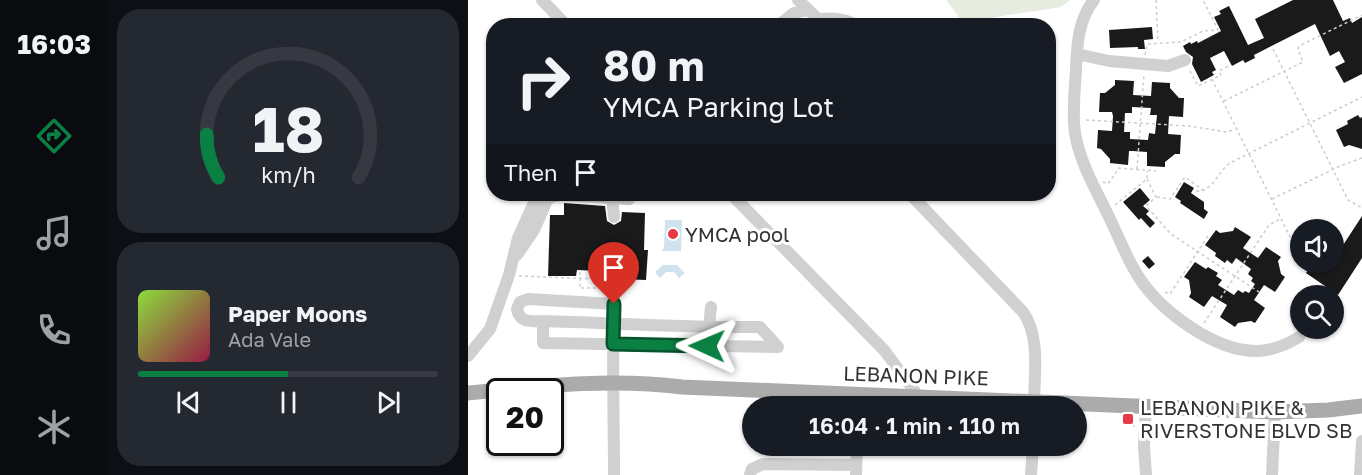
<!DOCTYPE html>
<meta charset="utf-8">
<style>
:root{--surface:#171b24;--page:#242831;--text:#f1f3f6;--muted:#9ea1a6;--line:#363941;--accent:#0b8043}
body{margin:0;font-family:"Golos Text",sans-serif;background:var(--page);color:var(--text);height:100vh;display:flex;flex-direction:column;font-size:22px;white-space:nowrap}
*{box-sizing:border-box;margin:0}
p{font-size:20px;color:var(--muted)}
.icon{flex:none;width:33px;height:33px;fill:none;stroke:currentColor;stroke-width:2;stroke-linecap:round;stroke-linejoin:round}
.map{position:relative;flex:1;overflow:hidden}
.drawer{display:flex;flex-direction:column;gap:9px;padding:9px;background:#0d0f14;width:360px}
.drawer>*{flex:none}
.banner{position:absolute;left:18px;top:18px;width:570px;height:183px;border-radius:24px;box-shadow:0 2px 4px #0004;background:#171b24;color:var(--text);overflow:hidden}
.fabs{position:absolute;left:822px;top:219px;display:grid;gap:12px}
.fabs a{display:grid;place-items:center;width:54px;height:54px;border-radius:50%;background:var(--surface);box-shadow:0 2px 4px #0004;font-size:30px}
.speed{position:absolute;left:18px;top:378px;display:flex;gap:12px;font-size:30px;font-weight:700;text-align:center}
.speed>*{display:grid;place-content:center;width:78px;height:78px;border-radius:50%;background:var(--surface);box-shadow:0 2px 4px #0004;line-height:1}
.speed .limit{border:3px solid #111;border-radius:9px;background:#fff;color:#111}
.pin{position:absolute;display:grid;place-items:center;width:51px;height:51px;color:#fff;margin:-62px -26px;border-radius:50% 50% 50% 0;rotate:-45deg;box-shadow:0 0 6px #0007}
.pin .icon{rotate:45deg}
.me{position:absolute;width:66px;margin:-33px;rotate:271deg;stroke-linejoin:round;filter:drop-shadow(0 0 4px #0008)}
.turn{display:flex;align-items:center;gap:21px;height:126px;padding:0 18px;font-size:27px}
.turn .icon{width:78px;height:78px;stroke-width:2.5}
.turn b{display:block;font-size:42px;line-height:51px}
.then{display:flex;align-items:center;height:57px;padding:0 18px;background:#0003;gap:12px;font-size:22px}
.drawer .card{flex:1;display:flex;flex-direction:column;justify-content:center;gap:9px;min-width:0;padding:0 21px;border-radius:24px;background:var(--page)}
.drawer .dial{align-items:center;gap:0}
.dial svg{height:156px;overflow:visible;fill:none;stroke:var(--line);stroke-width:7;stroke-linecap:round;text-anchor:middle}
.dial text{fill:var(--text);stroke:none}
.song{display:flex;align-items:center;gap:18px}
.cover{width:72px;height:72px;border-radius:9px;background:linear-gradient(135deg,hsl(90 70% 55%),hsl(340 70% 35%))}
.played{height:6px;border-radius:3px;background:linear-gradient(90deg,var(--accent) 50%,var(--line) 50%)}
.keys{display:flex;justify-content:space-around;direction:ltr}
.trip{position:absolute;left:274px;top:396px;width:345px;height:60px;border-radius:30px;background:var(--surface);box-shadow:0 2px 4px #0004;font-weight:600;line-height:60px;text-align:center}
main{display:flex;flex:1;min-height:0}
.tab-bar{display:flex;flex-direction:column;width:108px;justify-content:space-around;align-items:center;background:#090b0e;color:var(--muted)}
.tab-bar .icon{width:42px;height:42px}
.tab-bar .on{color:var(--accent)}
.tab-bar b{font-size:27px;color:var(--text)}
.map>svg:first-child{display:block}
</style>
<main>
<nav class="tab-bar">
<b>16:03</b>
<svg class="icon on" aria-label="directions" viewBox="0 0 24 24"><path d="M12 3l9 9-9 9-9-9zM9 14v-3h6M13 9l2 2-2 2"/></svg>
<svg class="icon" aria-label="music" viewBox="0 0 24 24"><path d="M9 18V5l10-2v13"/><circle cx="6" cy="18" r="3"/><circle cx="16" cy="16" r="3"/></svg>
<svg class="icon" aria-label="phone" viewBox="0 0 24 24"><path d="M5 4h4l2 5-3 2q2 4 5 5l2-3 5 2v4C11 20 4 13 5 4z"/></svg>
<svg class="icon" aria-label="climate" viewBox="0 0 24 24"><path d="M12 3v18M4 7l16 10M4 17L20 7"/></svg>
</nav>
<section class="drawer">
<div class="card dial"><svg viewBox="0 0 100 80">
<path d="M14 69A42 42 0 1 1 86 69"/>
<path d="M14 69A42 42 0 0 1 8 47" stroke="#0b8043"/>
<text x="50" y="56" font-size="32" font-weight="700">18</text>
<text x="50" y="72" font-size="11">km/h</text>
</svg></div>
<div class="card">
<div class="song"><i class="cover"></i><div><b>Paper Moons</b><p>Ada Vale</p></div></div>
<div class="played"></div>
<div class="keys"><svg class="icon" aria-label="previous" viewBox="0 0 24 24"><path d="M18 5L8 12l10 7zM5 5v14"/></svg><svg class="icon" aria-label="pause" viewBox="0 0 24 24"><path d="M8 5v14M16 5v14"/></svg><svg class="icon" aria-label="next" viewBox="0 0 24 24"><path d="M6 5l10 7-10 7zM19 5v14"/></svg></div>
</div>
</section>
<div class="map">
<svg width="894" height="475" viewBox="0 0 894 475">
<rect width="100%" height="100%" fill="#fff"/>
<path fill="#e6ecdf" d="M478,0H602L593,7L495,22Z"/>
<path fill="#cfe2ee" d="M197,220H214L213,251H194L196,247Z
M195,265H209L217,273L211,278L206,272H198L192,278L187,272Z"/>
<path fill="#1a1a1a" fill-rule="evenodd" d="M825,0H865L875,21L882,18L884,23L894,17V74L876,83L867,67L877,62L871,51L862,56L847,24L786,55L787,58L777,63L775,60L764,66L756,51L742,58L748,70L744,72L746,75L733,82L724,64L725,57L718,52L715,46L722,42L723,44L729,41L730,43L753,31L746,17L753,14L751,11L761,6L780,45L796,38L787,19Z
M684,27L685,39L676,40L677,49H670V47L642,48L641,30Z
M647,80L666,81L665,95L683,96L684,82L702,83V88L711,98H716L715,117L701,116L700,134L713,135L712,154H707L697,162V167L679,166V152L665,151H661L660,165L642,163V159L633,149L629,148L630,130L644,131L645,116L644,112H631L632,93H637L647,85ZM664,107L683,108L682,115H689L687,134L681,133L680,140L662,139V132H656L657,113H664Z
M890,115L892,118L894,117V149L881,145L876,147L868,130L880,124L879,121Z
M716,182L726,188L723,193L736,202V209L740,212L736,219L712,203L713,201L707,197Z
M672,188L682,200L675,206L681,211L678,214L687,223L682,228L673,218L671,220L655,202Z
M96,203L137,206L139,221L146,225L153,221L154,212L177,213L176,250H180L178,280L153,279L154,272L109,270L108,276H80L82,215H96Z
M894,216V258L870,295L838,273L845,262H866V259Z
M767,227L783,237L775,248L790,258L798,247L813,257L810,261L813,274L817,277L807,292L796,285L786,300L797,308L787,323L783,321L770,323L767,327L752,317L759,305L744,296L736,307L721,297L723,293L721,280L716,277L727,262L738,269L740,267L750,273L748,276L754,280L750,285L766,295L770,290L775,293L777,291L781,293L787,284L783,281L785,278L780,274L783,269L768,258L764,264L759,260L757,263L747,256L748,253L737,245L748,230L752,233L765,231Z
M680,256L687,264L681,269L674,261Z"/>
<g fill="none" stroke-linecap="round" stroke-linejoin="round">
<path stroke="#cdcdcd" stroke-width="1.5" stroke-dasharray="3 3" stroke-linecap="butt" d="M688,0L690,42
M805,49L880,200L894,208
M677,55L679,44L713,42L735,31L750,30L735,0
M722,71L730,86L753,75L751,71L761,66
M744,79L828,249L832,253
M756,101L835,62L830,49L831,46L894,15
M618,120L721,126L759,132L767,129
M669,169L676,74
M679,179L688,197L678,206L703,234L791,292
M635,182L640,184L651,168L688,171
M728,191C744,193 750,171 762,163L894,97
M689,197L702,199L717,177L735,190
M804,199L872,166L894,158
M647,205L679,179V171
M843,262V263
M51,276L130,279V288H112
M112,287V270
M697,292L702,294L740,236
M736,323L801,225L812,219
M666,419V427"/>
<path stroke="#d0d0d0" stroke-width="12" d="M74,0L99,26
M330,0L350,19C364,18 377,18 389,26
M626,0C610,20 609,45 608,69C607,90 604,112 607,133C612,163 628,190 641,217C651,237 659,260 672,279C694,312 747,351 788,351C804,351 818,345 831,337
M310,26L326,13L340,10
M609,54L641,61L700,66L717,60
M263,194L416,350L451,397
M442,194L555,312C573,337 566,377 566,406
M144,198L146,217
M49,255L66,230L79,200L85,196L95,195L161,199
M75,321C148,323 220,328 292,327L310,347L75,343V321C64,321 52,324 49,309L52,302L60,299L146,304C144,361 146,418 146,475
M241,327L243,307
M0,356L22,329L41,275L50,238L70,194
M389,394V406
M678,407L676,447L678,475
M282,475L284,469L295,464L388,465
M388,475L389,446
M563,475L565,446
M804,475L807,412
M892,475L894,441"/>
<path stroke="#ababab" stroke-width="15" d="M0,393C73,386 141,378 214,387L807,412L860,410L894,406"/>
</g>
<g fill="none" stroke-linecap="round" stroke-linejoin="round">
<g stroke="#07532c" stroke-width="15">
<path id="route" d="M146,304L145,344L239,346"/>
</g>
<use href="#route" stroke="#0b8043" stroke-width="10"/>
</g>
<g fill="#e63946" stroke="#fff" stroke-width="2">
<circle cx="205" cy="234" r="6"/>
<rect x="654" y="413" width="12" height="12" rx="3"/>
</g>
<g text-anchor="middle" dominant-baseline="central" stroke-width="6" stroke-linejoin="round" paint-order="stroke">
<g font-size="20" fill="#333" stroke="#fff" text-anchor="start">
<text x="217" y="234">YMCA pool</text>
<text x="672" y="407">LEBANON PIKE &amp;<tspan x="672" dy="23">RIVERSTONE BLVD SB</tspan></text>
</g>
<g font-size="20" fill="#333" stroke="#fff">
<text transform="translate(448 375) rotate(2)">LEBANON PIKE</text>
</g>
</g>
</svg>
<div class="fabs">
<a><svg class="icon" aria-label="sound" viewBox="0 0 24 24"><path d="M4 9h4l5-4v14l-5-4H4zM17 9q2 3 0 6"/></svg></a>
<a><svg class="icon" aria-label="search" viewBox="0 0 24 24"><circle cx="10" cy="10" r="6"/><path d="M15 15l6 6"/></svg></a>
</div>
<div class="speed"><div class="limit">20</div></div>
<div class="pin" style="left:146px;top:304px;background:#d93025"><svg class="icon" aria-label="arrive" viewBox="0 0 24 24"><path d="M6 21V4h12l-3 4 3 4H6"/></svg></div>
<svg class="me" style="left:239px;top:346px" viewBox="-20 -20 40 40"><path d="M0-17L14 15 0 8-14 15z" fill="#0b8043" stroke="#fff" stroke-width="4"/></svg>
<div class="trip">16:04 · 1 min · 110 m</div>
<div class="banner">
<div class="turn"><svg class="icon" aria-label="right" viewBox="0 0 24 24"><path d="M7 20v-9h11M14 6l5 5-5 5"/></svg><div><b>80 m</b>YMCA Parking Lot</div></div>
<div class="then">Then<svg class="icon" aria-label="arrive" viewBox="0 0 24 24"><path d="M6 21V4h12l-3 4 3 4H6"/></svg></div>
</div>
</div>
</main>
